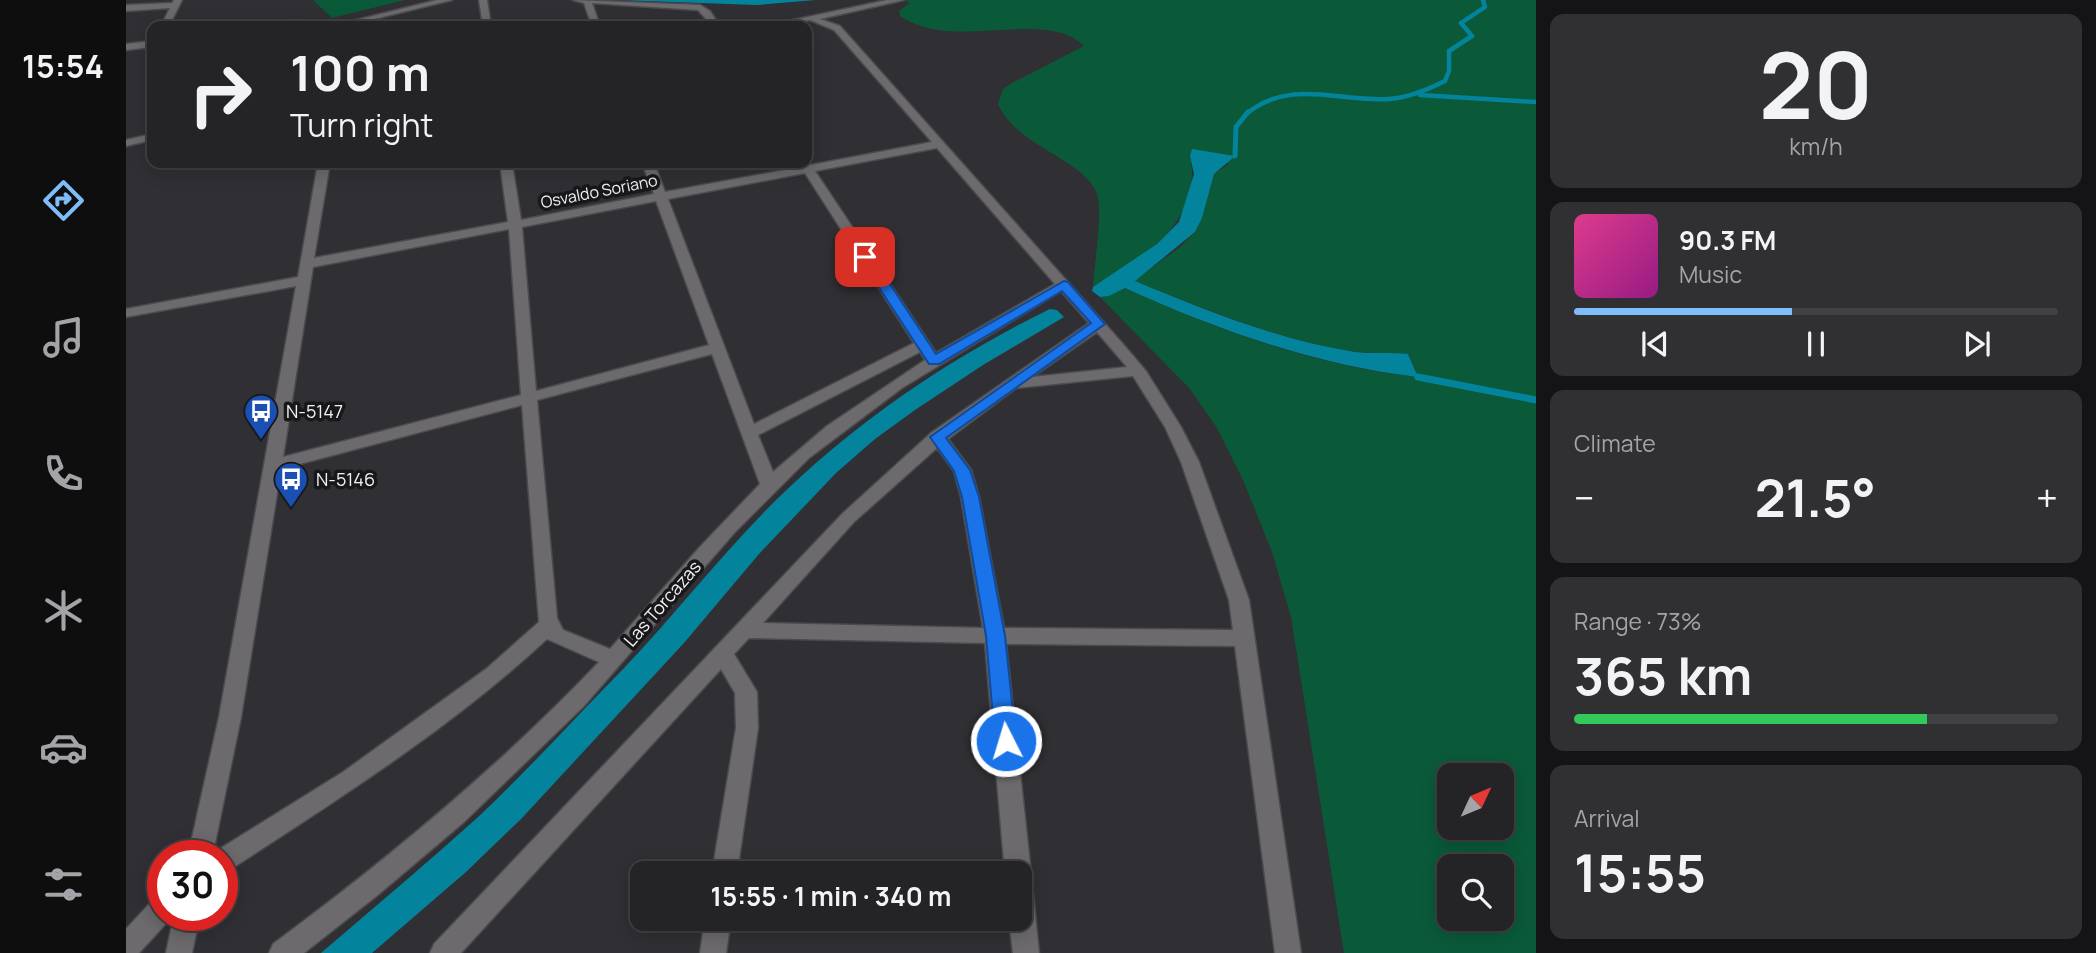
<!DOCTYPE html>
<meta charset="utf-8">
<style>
:root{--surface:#242326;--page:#302f32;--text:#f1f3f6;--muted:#a3a4a7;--line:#414043;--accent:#7fbdfa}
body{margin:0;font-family:Manrope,sans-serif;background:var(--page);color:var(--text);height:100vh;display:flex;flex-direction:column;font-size:26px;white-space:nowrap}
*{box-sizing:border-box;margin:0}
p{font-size:23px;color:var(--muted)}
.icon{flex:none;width:38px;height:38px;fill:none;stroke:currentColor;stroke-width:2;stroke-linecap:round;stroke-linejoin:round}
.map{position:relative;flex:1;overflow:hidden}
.panel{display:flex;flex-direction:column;gap:14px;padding:14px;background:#141315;width:560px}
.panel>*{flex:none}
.guide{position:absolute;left:21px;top:21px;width:665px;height:147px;border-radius:14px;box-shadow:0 4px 18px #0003,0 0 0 2px var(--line);background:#242326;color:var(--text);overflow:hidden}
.needle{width:46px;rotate:46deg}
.fabs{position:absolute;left:1311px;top:763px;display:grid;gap:14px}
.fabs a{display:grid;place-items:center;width:77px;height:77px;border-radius:14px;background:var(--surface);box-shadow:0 4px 18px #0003,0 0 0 2px var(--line);font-size:35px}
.speed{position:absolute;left:21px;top:840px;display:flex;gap:14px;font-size:35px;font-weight:700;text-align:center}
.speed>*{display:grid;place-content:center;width:91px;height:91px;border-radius:50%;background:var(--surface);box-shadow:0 4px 18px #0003,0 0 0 2px var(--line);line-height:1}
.speed .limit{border:10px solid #d22;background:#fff;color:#111}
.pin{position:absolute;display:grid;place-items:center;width:60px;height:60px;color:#fff;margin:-30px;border-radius:14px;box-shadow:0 4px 10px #0006}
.me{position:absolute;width:77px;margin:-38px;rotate:355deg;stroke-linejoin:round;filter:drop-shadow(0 0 5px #0008)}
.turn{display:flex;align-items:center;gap:24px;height:147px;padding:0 28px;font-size:32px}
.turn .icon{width:91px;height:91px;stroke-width:2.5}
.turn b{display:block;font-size:49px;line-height:60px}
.big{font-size:52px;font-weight:700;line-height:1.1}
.panel .card{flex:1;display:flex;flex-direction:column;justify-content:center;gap:10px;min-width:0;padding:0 24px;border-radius:14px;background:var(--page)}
.panel .dial{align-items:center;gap:0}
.dial b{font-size:91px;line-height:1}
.song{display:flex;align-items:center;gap:21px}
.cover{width:84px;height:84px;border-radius:10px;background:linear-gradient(135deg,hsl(330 70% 55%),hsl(310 70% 35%))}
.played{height:7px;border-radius:4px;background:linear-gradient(90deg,var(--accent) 45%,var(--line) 45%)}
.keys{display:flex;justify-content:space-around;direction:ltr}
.heat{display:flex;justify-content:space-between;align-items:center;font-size:38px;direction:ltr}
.charge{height:10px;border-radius:5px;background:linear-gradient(90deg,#34c759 73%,var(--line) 0)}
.trip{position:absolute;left:504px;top:861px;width:402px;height:70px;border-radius:14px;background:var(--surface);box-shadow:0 4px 18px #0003,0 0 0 2px var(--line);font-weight:700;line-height:70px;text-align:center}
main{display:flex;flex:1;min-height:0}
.menu{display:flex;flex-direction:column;width:126px;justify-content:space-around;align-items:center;background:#0e0e0f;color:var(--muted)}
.menu .icon{width:49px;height:49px}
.menu .active{color:var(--accent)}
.menu b{font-size:32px;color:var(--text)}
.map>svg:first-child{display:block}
</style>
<main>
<nav class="menu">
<b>15:54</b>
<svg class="icon active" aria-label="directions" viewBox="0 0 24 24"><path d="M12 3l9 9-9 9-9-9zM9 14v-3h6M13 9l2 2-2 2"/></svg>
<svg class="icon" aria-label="music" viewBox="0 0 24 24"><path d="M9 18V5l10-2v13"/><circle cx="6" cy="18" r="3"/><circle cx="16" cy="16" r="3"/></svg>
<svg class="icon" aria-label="phone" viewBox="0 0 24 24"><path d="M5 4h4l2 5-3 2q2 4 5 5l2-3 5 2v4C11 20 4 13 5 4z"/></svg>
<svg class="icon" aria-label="climate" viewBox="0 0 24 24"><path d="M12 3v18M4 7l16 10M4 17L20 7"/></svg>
<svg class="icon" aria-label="car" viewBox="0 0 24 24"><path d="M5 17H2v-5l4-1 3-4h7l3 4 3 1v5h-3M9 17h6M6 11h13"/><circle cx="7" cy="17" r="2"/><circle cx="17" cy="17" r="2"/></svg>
<svg class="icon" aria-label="filters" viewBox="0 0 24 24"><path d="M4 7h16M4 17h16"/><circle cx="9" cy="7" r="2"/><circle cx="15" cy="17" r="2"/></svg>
</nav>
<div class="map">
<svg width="1410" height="953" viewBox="0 0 1410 953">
<rect width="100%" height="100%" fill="#302f33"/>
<path fill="#0a5a3a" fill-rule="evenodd" d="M187,0H279L206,18Z
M778,0H1410V953H1218L1165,617L1146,552L1117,480L1091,428L1064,389L974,297L983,296L999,288C1090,330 1192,367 1292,377L1283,355C1265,352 1246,354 1229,352C1153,340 1079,309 1008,281L1054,247L1069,232L1076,218L1088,174L1103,164L1064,156C1078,219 1016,262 967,287C968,267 977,211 971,194C959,159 890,147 872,104L877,89L886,83L958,46C919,7 828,53 774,16L773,11L784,3ZM1323,775H1376V828H1323ZM1323,866H1376V919H1323Z"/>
<path fill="#03849c" d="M491,0H690L631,5Z
M1066,149L1109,156L1088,174L1076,218L1069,232L1009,281C1079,310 1153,340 1229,352C1246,354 1265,352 1282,354L1292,377C1192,366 1091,330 999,288L983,296L974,297L966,291L967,287L1031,244L1053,222L1068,174L1064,156Z
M924,309L931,310L938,317L857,365L789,410L749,439L710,473L633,554L558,643L396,818L340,872L246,953H195C247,908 300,864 351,818C402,770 450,717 499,667C550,613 595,555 648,502C728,423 823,358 924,309Z"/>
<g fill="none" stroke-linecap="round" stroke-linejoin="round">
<path stroke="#03849c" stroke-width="4.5" d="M1294,95L1410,102
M1120,114C1164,78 1212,102 1262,99C1282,98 1301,90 1319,81L1323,71V51L1346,36L1335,23L1359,7L1357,0"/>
<path stroke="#03849c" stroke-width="5" d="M1109,156L1110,127L1122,112"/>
<path stroke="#03849c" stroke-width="7" d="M1292,377L1410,400"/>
<g stroke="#4b4a4e" stroke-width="3">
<path id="street" d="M48,0H56L43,26H35L44,8L0,11V5L46,3Z
M311,0H326L220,26H206Z
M353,0H361L365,26H357Z
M447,0L574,5L584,11L594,26H586L572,10L466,3L474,26H466L458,3Z
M761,0H778L694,19L714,26L997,344L1020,371L1055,427L1073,462L1123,600L1175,953H1149L1109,646L880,644L905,873L901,881L897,883L903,885L907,894L913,953H887L883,919H894V873H879L859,643L623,638L608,654L631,692L632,728L611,873H586L610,728L609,693L595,669L335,953H304L308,944L716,514L805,433L963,323L935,291L776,388L683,458L609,532L458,706L338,822L253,894L178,953H143L147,944C263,858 373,767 473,662L421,639C325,728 214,798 105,869L96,873V856H62L93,717L170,286L0,317V309L172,277L192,163H204L188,258L382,222L374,163H386L395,220L528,194L516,163H528L539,192L675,167L672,163H681V160L685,165L806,142L708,30L684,20L655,26H639ZM811,148L929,284L810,353L689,171ZM679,173L788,343L628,424L542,199ZM530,201L583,345L410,391L396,227ZM383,229L395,395L157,457L187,267ZM971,332L1001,367L906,377ZM794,352L799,360L701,426L647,472L632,435ZM586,354L634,484L572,549L484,649L437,630L431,618L411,400ZM1007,376L1039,427L1055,462L1103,600L1107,630L878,628L853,497L845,470L822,439L890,388ZM396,405L413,622L360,669L217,772L87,853L115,717L155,469ZM811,448L828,471L835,497L857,628L637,623L728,522Z
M170,20L194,26H140Z
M26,41V47L0,50V44Z
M26,134V140L0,146V140Z
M37,896V915L46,917L13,953H0V929L28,899Z
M48,915H74L66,953H40Z
M579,919H605L600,953H574Z"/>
</g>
<use href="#street" fill="#6c6a6c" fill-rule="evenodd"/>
</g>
<path fill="#1a73e8" stroke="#114b97" stroke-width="2" d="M739,253L744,254L810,354L938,281L942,282L979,324L820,438L844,470L853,497L879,636L890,741L887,747L880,750L872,747L869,741L860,636L836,497L828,471L804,437L965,323L936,291L813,364H803L733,257Z"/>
<defs>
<g id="bus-pin" transform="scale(1.75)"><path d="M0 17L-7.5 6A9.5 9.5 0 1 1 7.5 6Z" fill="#1a4fb4" stroke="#181719"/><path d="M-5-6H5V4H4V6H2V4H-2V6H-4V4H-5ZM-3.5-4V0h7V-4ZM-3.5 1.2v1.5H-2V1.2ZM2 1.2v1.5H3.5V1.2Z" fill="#fff"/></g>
</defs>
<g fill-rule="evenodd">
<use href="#bus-pin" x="135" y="411"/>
<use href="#bus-pin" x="165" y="479"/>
</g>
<g text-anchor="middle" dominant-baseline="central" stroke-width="7" stroke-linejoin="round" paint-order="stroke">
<g font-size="16" fill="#f1f0f3" stroke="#181719">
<text transform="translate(473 191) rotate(-11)">Osvaldo Soriano</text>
</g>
<g font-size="18" fill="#f1f0f3" stroke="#181719" text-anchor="start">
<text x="160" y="411">N-5147</text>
<text x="190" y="479">N-5146</text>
</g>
<g font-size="18" fill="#f1f0f3" stroke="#181719">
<text transform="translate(536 603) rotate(-49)">Las Torcazas</text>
</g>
</g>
</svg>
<div class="fabs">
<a><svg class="needle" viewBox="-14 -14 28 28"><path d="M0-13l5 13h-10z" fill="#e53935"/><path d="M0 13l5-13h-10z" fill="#a3a4a7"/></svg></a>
<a><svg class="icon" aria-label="search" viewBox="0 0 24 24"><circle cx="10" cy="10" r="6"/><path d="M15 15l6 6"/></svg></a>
</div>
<div class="speed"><div class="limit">30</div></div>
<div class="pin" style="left:739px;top:257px;background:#d93025"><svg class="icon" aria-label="arrive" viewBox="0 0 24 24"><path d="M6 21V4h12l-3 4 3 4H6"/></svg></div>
<svg class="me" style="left:880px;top:741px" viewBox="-20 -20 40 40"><circle r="17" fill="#1a73e8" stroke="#fff" stroke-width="3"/><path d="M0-11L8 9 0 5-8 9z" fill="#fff"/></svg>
<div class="trip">15:55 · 1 min · 340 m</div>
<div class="guide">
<div class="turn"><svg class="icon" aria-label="right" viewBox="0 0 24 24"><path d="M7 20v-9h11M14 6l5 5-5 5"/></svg><div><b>100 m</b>Turn right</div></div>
</div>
</div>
<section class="panel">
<div class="card dial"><b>20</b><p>km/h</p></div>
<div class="card">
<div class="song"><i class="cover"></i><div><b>90.3 FM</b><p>Music</p></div></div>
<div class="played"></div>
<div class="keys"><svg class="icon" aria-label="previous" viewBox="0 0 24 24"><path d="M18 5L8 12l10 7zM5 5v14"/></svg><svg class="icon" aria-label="pause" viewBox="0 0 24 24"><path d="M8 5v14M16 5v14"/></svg><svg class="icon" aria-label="next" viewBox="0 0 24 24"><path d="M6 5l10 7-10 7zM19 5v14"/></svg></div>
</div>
<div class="card"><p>Climate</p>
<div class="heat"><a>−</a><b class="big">21.5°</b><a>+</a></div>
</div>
<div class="card"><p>Range · 73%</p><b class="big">365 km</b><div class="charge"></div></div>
<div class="card"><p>Arrival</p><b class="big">15:55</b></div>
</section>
</main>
